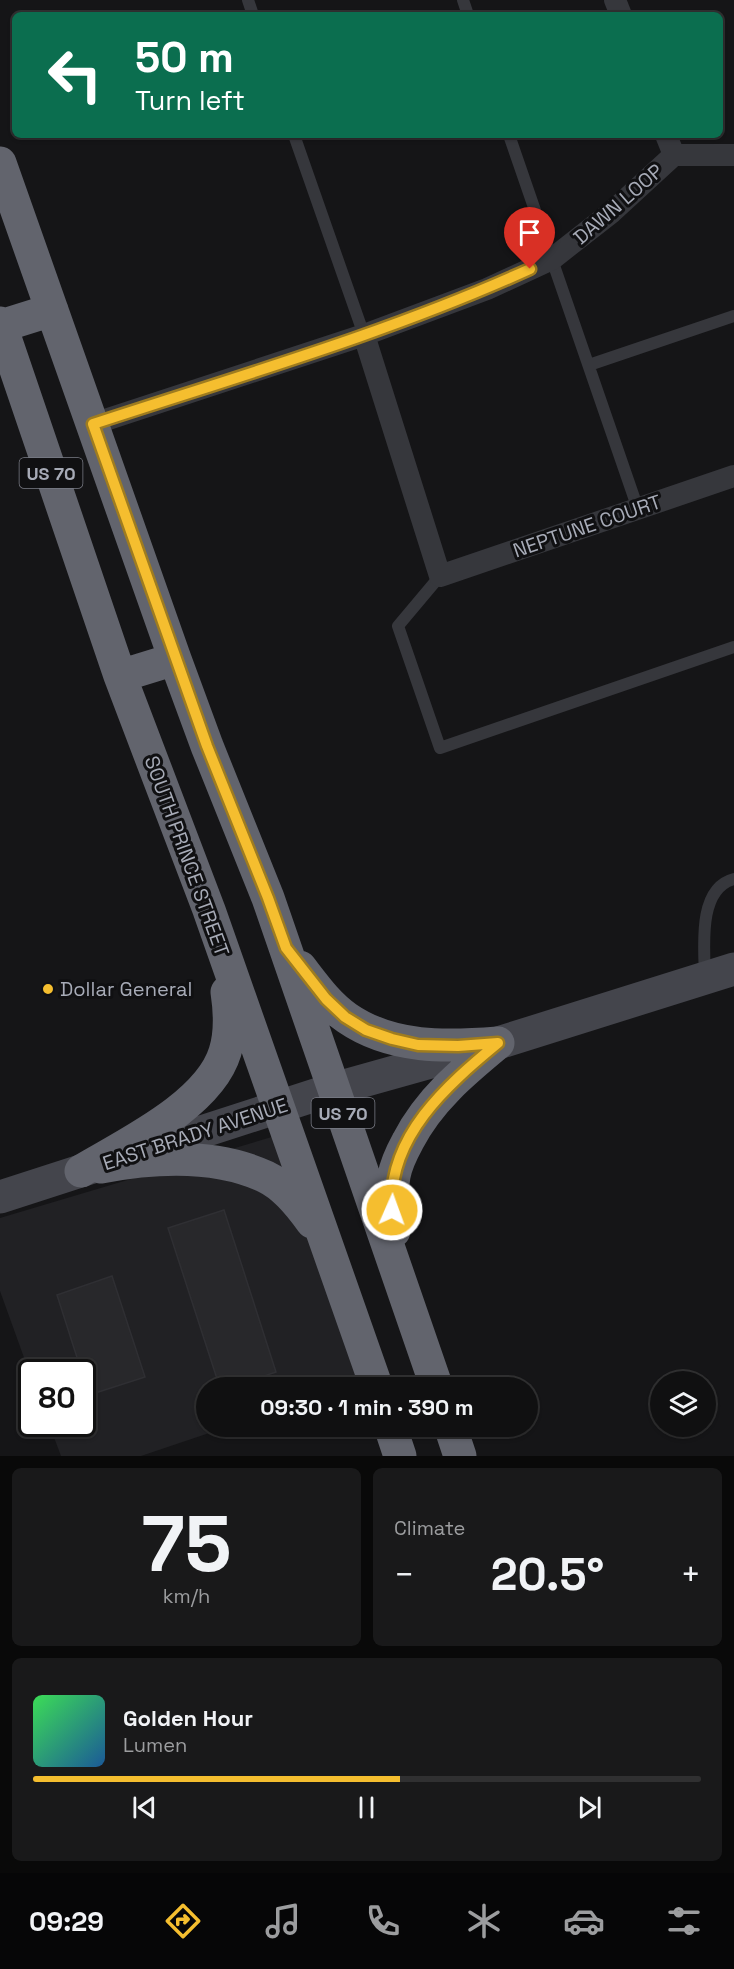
<!DOCTYPE html>
<meta charset="utf-8">
<style>
:root{--surface:#101011;--page:#19191a;--text:#f1f3f6;--muted:#9c9d9f;--line:#303031;--accent:#f5be2f}
body{margin:0;font-family:"Space Grotesk",sans-serif;background:var(--page);color:var(--text);height:100vh;display:flex;flex-direction:column;font-size:22px;white-space:nowrap}
*{box-sizing:border-box;margin:0}
p{font-size:20px;color:var(--muted)}
.icon{flex:none;width:33px;height:33px;fill:none;stroke:currentColor;stroke-width:2;stroke-linecap:round;stroke-linejoin:round}
.map{position:relative;height:1456px;overflow:hidden}
.sheet{display:flex;flex-direction:column;gap:12px;padding:12px;background:#090909;flex:1}
.sheet>*{flex:none}
.guide{position:absolute;left:12px;top:12px;width:711px;height:126px;border-radius:9px;box-shadow:0 2px 4px #0004,0 0 0 2px var(--line);background:#0b6e4f;color:#fff;overflow:hidden}
.controls{position:absolute;left:650px;top:1371px;display:grid;gap:12px}
.controls a{display:grid;place-items:center;width:66px;height:66px;border-radius:50%;background:var(--surface);box-shadow:0 2px 4px #0004,0 0 0 2px var(--line);font-size:30px}
.speed{position:absolute;left:18px;top:1359px;display:flex;gap:12px;font-size:30px;font-weight:700;text-align:center}
.speed>*{display:grid;place-content:center;width:78px;height:78px;border-radius:50%;background:var(--surface);box-shadow:0 2px 4px #0004,0 0 0 2px var(--line);line-height:1}
.speed .limit{border:3px solid #111;border-radius:9px;background:#fff;color:#111}
.pin{position:absolute;display:grid;place-items:center;width:51px;height:51px;color:#fff;margin:-62px -26px;border-radius:50% 50% 50% 0;rotate:-45deg;box-shadow:0 0 6px #0007}
.pin .icon{rotate:45deg}
.me{position:absolute;width:66px;margin:-33px;rotate:2deg;stroke-linejoin:round;filter:drop-shadow(0 0 4px #0008)}
.turn{display:flex;align-items:center;gap:21px;height:126px;padding:0 24px;font-size:27px}
.turn .icon{width:78px;height:78px;stroke-width:2.5}
.turn b{display:block;font-size:42px;line-height:51px}
.big{font-size:45px;font-weight:800;line-height:1.1}
.sheet .tile{flex:1;display:flex;flex-direction:column;justify-content:center;gap:9px;min-width:0;padding:0 21px;border-radius:9px;background:var(--page)}
.sheet .dial{align-items:center;gap:0}
.dial b{font-size:78px;line-height:1}
.song{display:flex;align-items:center;gap:18px}
.cover{width:72px;height:72px;border-radius:9px;background:linear-gradient(135deg,hsl(130 70% 55%),hsl(210 70% 35%))}
.played{height:6px;border-radius:3px;background:linear-gradient(90deg,var(--accent) 55%,var(--line) 55%)}
.keys{display:flex;justify-content:space-around;direction:ltr}
.heat{display:flex;justify-content:space-between;align-items:center;font-size:33px;direction:ltr}
.sheet .tiles{flex:1;display:grid;gap:12px;grid-template-columns:1fr 1fr}
.tile:last-child{grid-column:span 2}
.trip{position:absolute;left:196px;top:1377px;width:342px;height:60px;border-radius:30px;background:var(--surface);box-shadow:0 2px 4px #0004,0 0 0 2px var(--line);font-weight:800;line-height:60px;text-align:center}
.menu{display:flex;height:96px;justify-content:space-around;align-items:center;background:#060607;color:var(--muted)}
.menu .icon{width:42px;height:42px}
.menu .selected{color:var(--accent)}
.menu b{font-size:27px;color:var(--text)}
.map>svg:first-child{display:block}
</style>
<div class="map">
<svg width="734" height="1456" viewBox="0 0 734 1456">
<rect width="100%" height="100%" fill="#151517"/>
<path fill="#212124" d="M275,1136L362,1380L341,1388H207V1426L227,1427L141,1456H61L49,1424H82V1372H32L31,1377L0,1291V1218Z"/>
<path fill="#28282b" stroke="#2f2f33" stroke-width="1.5" d="M224,1210L276,1372L229,1388H220L168,1228Z
M112,1276L145,1377L89,1395L57,1295Z"/>
<g fill="none" stroke-linecap="round" stroke-linejoin="round">
<path stroke="#36373c" stroke-width="12" d="M248,0L253,15
M463,0L468,15
M294,135L364,335
M509,135L638,509
M589,365L734,316
M440,576L398,626L440,748L734,647
M705,976C704,946 698,888 734,879"/>
<path stroke="#36373c" stroke-width="22" d="M615,0L621,15
M666,135L674,155
M364,335L440,576L734,476
M93,424L364,335L487,289L552,259L612,212L674,155H734"/>
<path stroke="#44454c" stroke-width="33" d="M0,1197L334,1089L498,1043L734,969"/>
<path stroke="#62646d" stroke-width="33" d="M0,163L175,659L207,746L268,898L437,1388
M0,323L120,676L209,910L377,1388
M1,326L52,310
M120,676L175,659
M300,967C314,985 328,1005 347,1018C392,1049 446,1047 498,1043
M101,1167C154,1157 215,1153 266,1177C285,1186 300,1205 312,1222
M81,1171C126,1144 209,1105 225,1052C231,1033 230,1012 227,992
M394,1231C392,1212 391,1194 394,1176C396,1164 402,1152 408,1141C429,1100 463,1072 498,1043
M390,1426L400,1456
M450,1426L460,1456"/>
</g>
<g fill="none" stroke-linecap="round" stroke-linejoin="round">
<g stroke="#9f7c1f" stroke-width="15">
<path id="route" d="M392,1210C387,1137 447,1085 498,1043L458,1046L418,1045L392,1039L366,1030L345,1017L326,999L286,948L268,898L207,746L93,424C239,376 389,333 530,269"/>
</g>
<use href="#route" stroke="#f5be2f" stroke-width="10"/>
</g>
<circle fill="#f5be2f" stroke="#101012" stroke-width="2" cx="48" cy="989" r="6"/>
<g text-anchor="middle" dominant-baseline="central" stroke-width="6" stroke-linejoin="round" paint-order="stroke">
<g fill="#101012" stroke="#7a7c86" stroke-width="1.5">
<rect x="19.5" y="458" width="63" height="30" rx="4.5"/>
<rect x="311.5" y="1098" width="63" height="30" rx="4.5"/>
</g>
<g font-size="18" font-weight="bold" fill="#a7abb7">
<text x="51" y="473">US 70</text>
<text x="343" y="1113">US 70</text>
</g>
<g font-size="20" fill="#a7abb7" stroke="#101012">
<text transform="translate(618 204) rotate(-41)">DAWN LOOP</text>
<text transform="translate(587 526) rotate(-19)">NEPTUNE COURT</text>
<text transform="translate(187 856) rotate(70)">SOUTH PRINCE STREET</text>
<text transform="translate(195 1134) rotate(-18)">EAST BRADY AVENUE</text>
</g>
<g font-size="20" fill="#a7abb7" stroke="#101012" text-anchor="start">
<text x="60" y="989">Dollar General</text>
</g>
</g>
</svg>
<div class="controls">
<a><svg class="icon" aria-label="layers" viewBox="0 0 24 24"><path d="M12 4l9 5-9 5-9-5zM3 14l9 5 9-5"/></svg></a>
</div>
<div class="speed"><div class="limit">80</div></div>
<div class="pin" style="left:530px;top:269px;background:#d93025"><svg class="icon" aria-label="arrive" viewBox="0 0 24 24"><path d="M6 21V4h12l-3 4 3 4H6"/></svg></div>
<svg class="me" style="left:392px;top:1210px" viewBox="-20 -20 40 40"><circle r="17" fill="#f5be2f" stroke="#fff" stroke-width="3"/><path d="M0-11L8 9 0 5-8 9z" fill="#fff"/></svg>
<div class="trip">09:30 · 1 min · 390 m</div>
<div class="guide">
<div class="turn"><svg class="icon" aria-label="left" viewBox="0 0 24 24"><path d="M17 20v-9H6M10 6l-5 5 5 5"/></svg><div><b>50 m</b>Turn left</div></div>
</div>
</div>
<section class="sheet">
<div class="tiles">
<div class="tile dial"><b>75</b><p>km/h</p></div>
<div class="tile"><p>Climate</p>
<div class="heat"><a>−</a><b class="big">20.5°</b><a>+</a></div>
</div>
<div class="tile">
<div class="song"><i class="cover"></i><div><b>Golden Hour</b><p>Lumen</p></div></div>
<div class="played"></div>
<div class="keys"><svg class="icon" aria-label="previous" viewBox="0 0 24 24"><path d="M18 5L8 12l10 7zM5 5v14"/></svg><svg class="icon" aria-label="pause" viewBox="0 0 24 24"><path d="M8 5v14M16 5v14"/></svg><svg class="icon" aria-label="next" viewBox="0 0 24 24"><path d="M6 5l10 7-10 7zM19 5v14"/></svg></div>
</div>
</div>
</section>
<nav class="menu">
<b>09:29</b>
<svg class="icon selected" aria-label="directions" viewBox="0 0 24 24"><path d="M12 3l9 9-9 9-9-9zM9 14v-3h6M13 9l2 2-2 2"/></svg>
<svg class="icon" aria-label="music" viewBox="0 0 24 24"><path d="M9 18V5l10-2v13"/><circle cx="6" cy="18" r="3"/><circle cx="16" cy="16" r="3"/></svg>
<svg class="icon" aria-label="phone" viewBox="0 0 24 24"><path d="M5 4h4l2 5-3 2q2 4 5 5l2-3 5 2v4C11 20 4 13 5 4z"/></svg>
<svg class="icon" aria-label="climate" viewBox="0 0 24 24"><path d="M12 3v18M4 7l16 10M4 17L20 7"/></svg>
<svg class="icon" aria-label="car" viewBox="0 0 24 24"><path d="M5 17H2v-5l4-1 3-4h7l3 4 3 1v5h-3M9 17h6M6 11h13"/><circle cx="7" cy="17" r="2"/><circle cx="17" cy="17" r="2"/></svg>
<svg class="icon" aria-label="filters" viewBox="0 0 24 24"><path d="M4 7h16M4 17h16"/><circle cx="9" cy="7" r="2"/><circle cx="15" cy="17" r="2"/></svg>
</nav>
